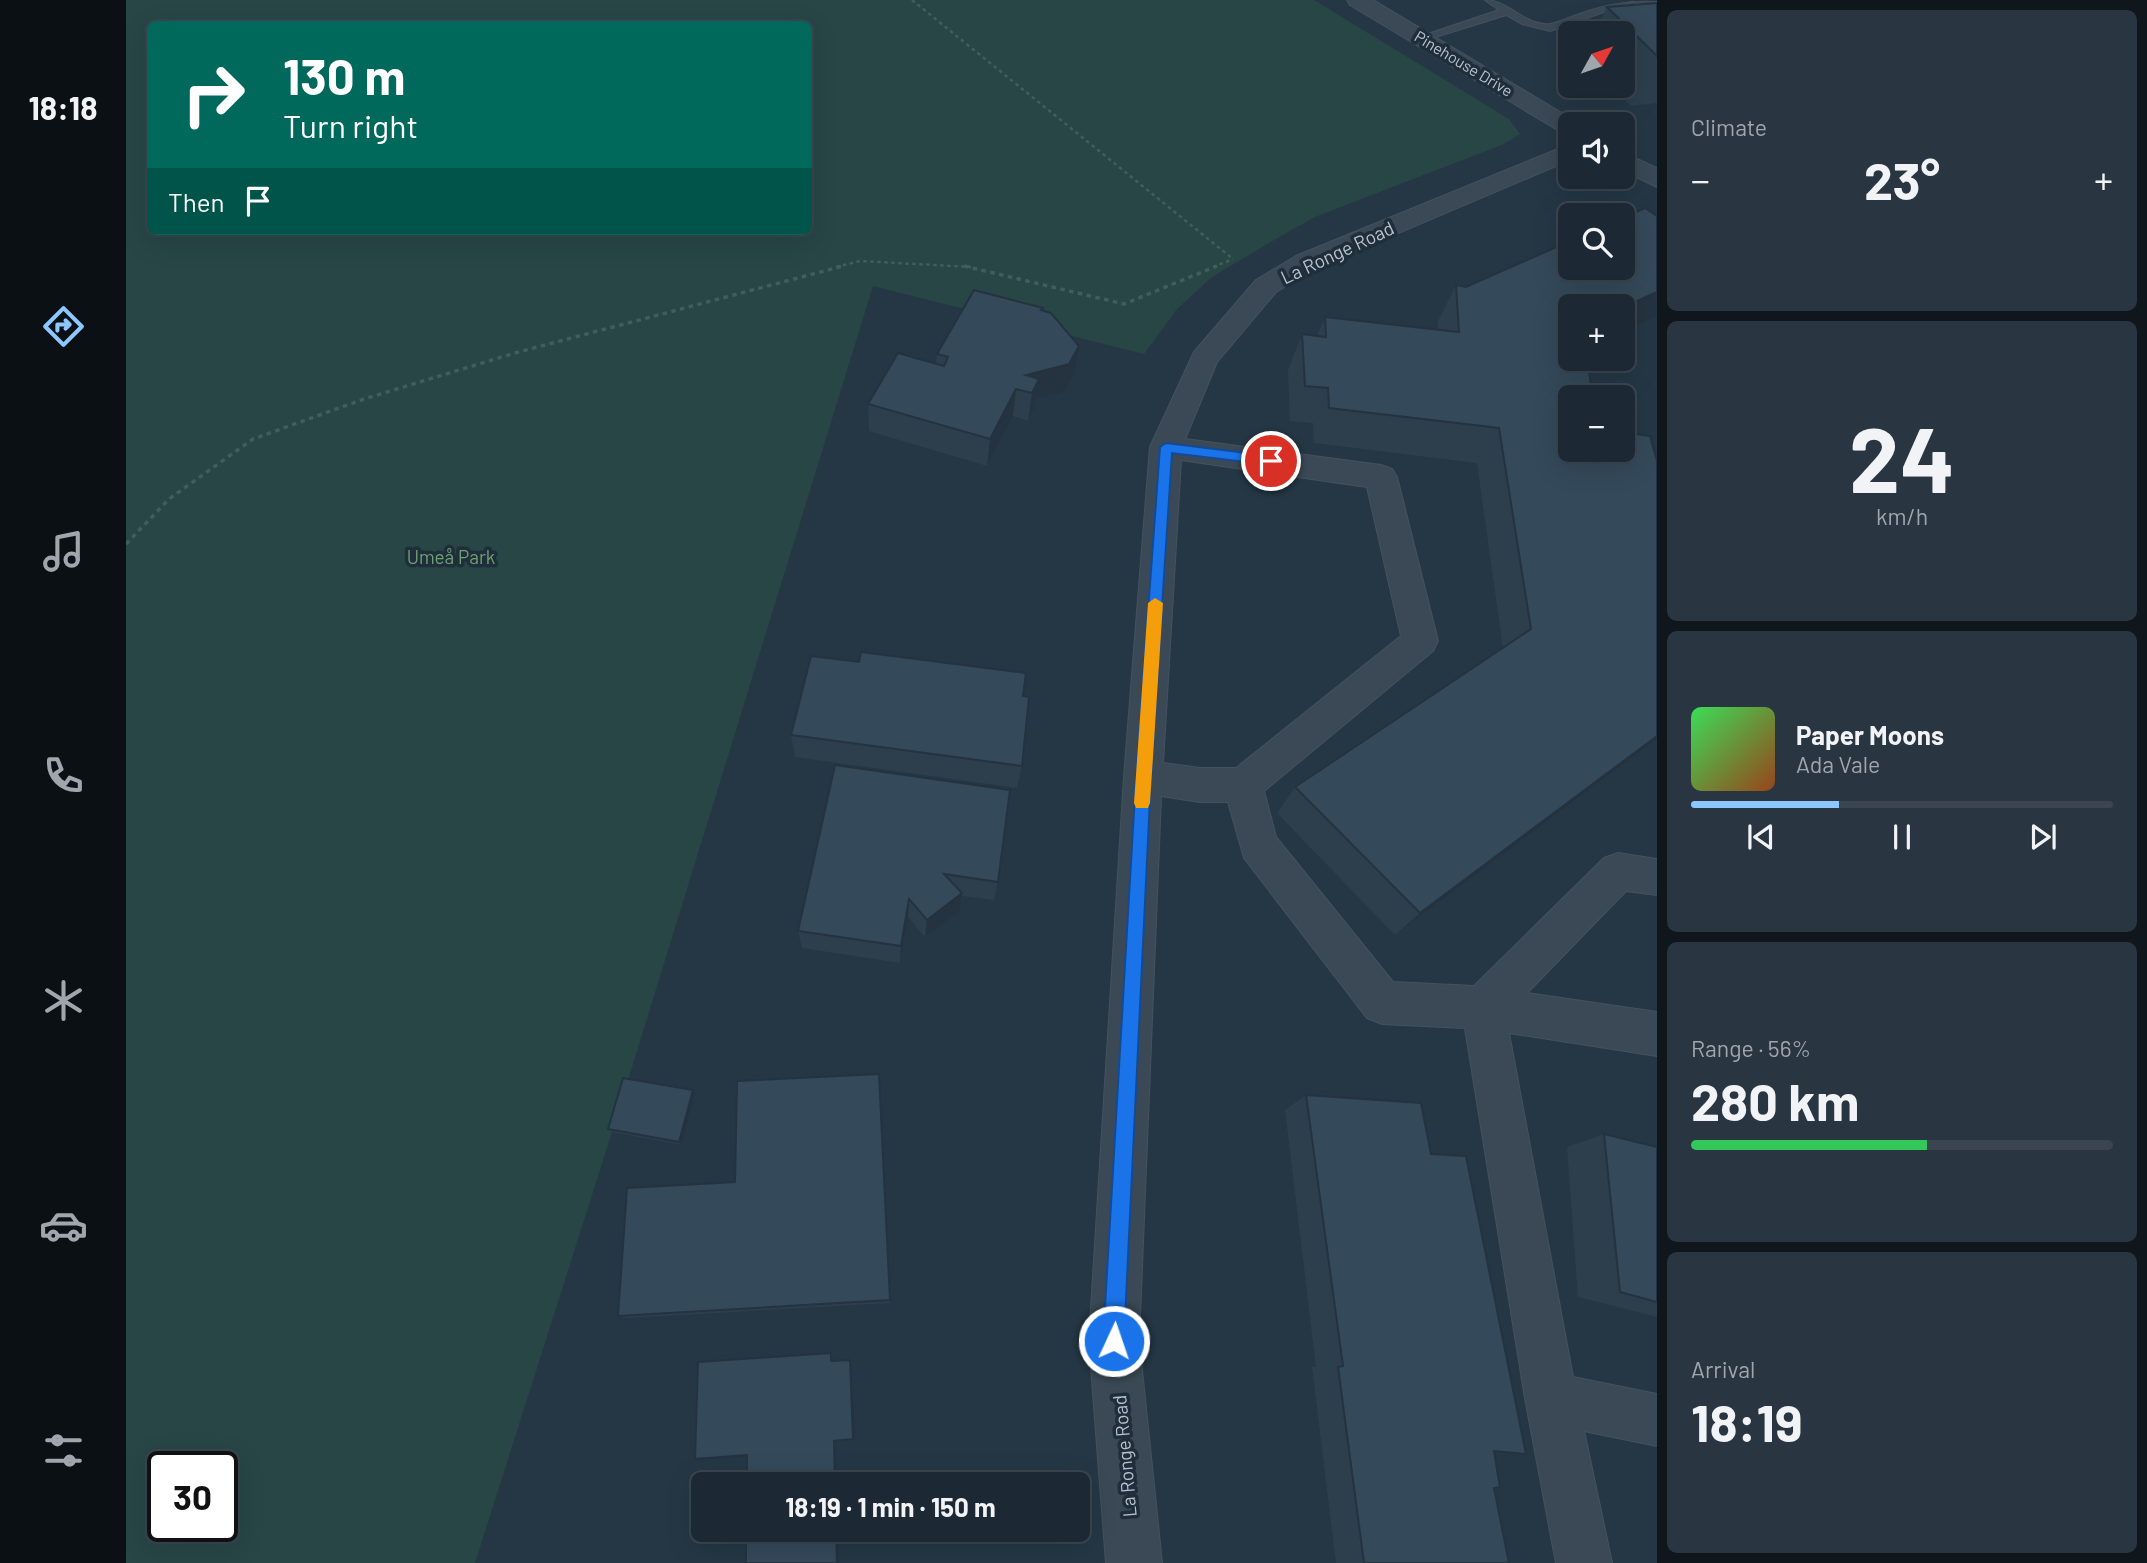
<!DOCTYPE html>
<meta charset="utf-8">
<style>
:root{--surface:#1c2934;--page:#293540;--text:#f1f3f6;--muted:#a0a6ac;--line:#3a454f;--accent:#8cc7ff}
body{margin:0;font-family:Barlow,sans-serif;background:var(--page);color:var(--text);height:100vh;display:flex;flex-direction:column;font-size:26px;white-space:nowrap}
*{box-sizing:border-box;margin:0}
p{font-size:23px;color:var(--muted)}
.icon{flex:none;width:38px;height:38px;fill:none;stroke:currentColor;stroke-width:2;stroke-linecap:round;stroke-linejoin:round}
.map{position:relative;flex:1;overflow:hidden}
.side{display:flex;flex-direction:column;gap:10px;padding:10px;background:#0f171d;width:490px}
.side>*{flex:none}
.top-card{position:absolute;left:21px;top:21px;width:665px;height:214px;border-radius:10px;box-shadow:0 7px 28px #0002,0 0 0 2px var(--line);background:#00695c;color:#fff;overflow:hidden}
.needle{width:46px;rotate:50deg}
.tools{position:absolute;left:1432px;top:21px;display:grid;gap:14px}
.tools a{display:grid;place-items:center;width:77px;height:77px;border-radius:10px;background:var(--surface);box-shadow:0 7px 28px #0002,0 0 0 2px var(--line);font-size:35px}
.speed{position:absolute;left:21px;top:1451px;display:flex;gap:14px;font-size:35px;font-weight:700;text-align:center}
.speed>*{display:grid;place-content:center;width:91px;height:91px;border-radius:50%;background:var(--surface);box-shadow:0 7px 28px #0002,0 0 0 2px var(--line);line-height:1}
.speed .limit{border:4px solid #111;border-radius:10px;background:#fff;color:#111}
.pin{position:absolute;display:grid;place-items:center;width:60px;height:60px;color:#fff;margin:-30px;border:4px solid #fff;border-radius:50%;box-shadow:0 2px 7px #0007}
.me{position:absolute;width:77px;margin:-38px;rotate:3deg;stroke-linejoin:round;filter:drop-shadow(0 0 5px #0008)}
.turn{display:flex;align-items:center;gap:24px;height:147px;padding:0 21px;font-size:32px}
.turn .icon{width:91px;height:91px;stroke-width:2.5}
.turn b{display:block;font-size:49px;line-height:60px}
.then{display:flex;align-items:center;height:66px;padding:0 21px;background:#0003;gap:14px;font-size:26px}
.big{font-size:52px;font-weight:700;line-height:1.1}
.side .widget{flex:1;display:flex;flex-direction:column;justify-content:center;gap:10px;min-width:0;padding:0 24px;border-radius:10px;background:var(--page)}
.side .dial{align-items:center;gap:0}
.dial b{font-size:91px;line-height:1}
.song{display:flex;align-items:center;gap:21px}
.cover{width:84px;height:84px;border-radius:10px;background:linear-gradient(135deg,hsl(130 70% 55%),hsl(20 70% 35%))}
.played{height:7px;border-radius:4px;background:linear-gradient(90deg,var(--accent) 35%,var(--line) 35%)}
.keys{display:flex;justify-content:space-around;direction:ltr}
.heat{display:flex;justify-content:space-between;align-items:center;font-size:38px;direction:ltr}
.charge{height:10px;border-radius:5px;background:linear-gradient(90deg,#34c759 56%,var(--line) 0)}
.trip{position:absolute;left:565px;top:1472px;width:399px;height:70px;border-radius:10px;background:var(--surface);box-shadow:0 7px 28px #0002,0 0 0 2px var(--line);font-weight:700;line-height:70px;text-align:center}
main{display:flex;flex:1;min-height:0}
.dock{display:flex;flex-direction:column;width:126px;justify-content:space-around;align-items:center;background:#0b1015;color:var(--muted)}
.dock .icon{width:49px;height:49px}
.dock .on{color:var(--accent)}
.dock b{font-size:32px;color:var(--text)}
.map>svg:first-child{display:block}
</style>
<main>
<nav class="dock">
<b>18:18</b>
<svg class="icon on" aria-label="directions" viewBox="0 0 24 24"><path d="M12 3l9 9-9 9-9-9zM9 14v-3h6M13 9l2 2-2 2"/></svg>
<svg class="icon" aria-label="music" viewBox="0 0 24 24"><path d="M9 18V5l10-2v13"/><circle cx="6" cy="18" r="3"/><circle cx="16" cy="16" r="3"/></svg>
<svg class="icon" aria-label="phone" viewBox="0 0 24 24"><path d="M5 4h4l2 5-3 2q2 4 5 5l2-3 5 2v4C11 20 4 13 5 4z"/></svg>
<svg class="icon" aria-label="climate" viewBox="0 0 24 24"><path d="M12 3v18M4 7l16 10M4 17L20 7"/></svg>
<svg class="icon" aria-label="car" viewBox="0 0 24 24"><path d="M5 17H2v-5l4-1 3-4h7l3 4 3 1v5h-3M9 17h6M6 11h13"/><circle cx="7" cy="17" r="2"/><circle cx="17" cy="17" r="2"/></svg>
<svg class="icon" aria-label="filters" viewBox="0 0 24 24"><path d="M4 7h16M4 17h16"/><circle cx="9" cy="7" r="2"/><circle cx="15" cy="17" r="2"/></svg>
</nav>
<div class="map">
<svg width="1531" height="1563" viewBox="0 0 1531 1563">
<rect width="100%" height="100%" fill="#253745"/>
<path fill="#284646" fill-rule="evenodd" d="M0,0H1188L1383,119L1394,134L1378,144L1189,217L1155,236L1086,277L1051,309L1018,354L747,286L486,1132L349,1563H0ZM24,24H682V231H24ZM37,1466H96V1526H37Z"/>
<g fill="none" stroke-linecap="round" stroke-linejoin="round">
<g stroke="#44525e" stroke-width="2">
<path id="service" d="M1359,0C1383,0 1400,27 1424,24C1431,23 1439,19 1445,17C1474,6 1500,0 1531,2V8L1506,2L1424,31L1396,24L1380,15L1300,40L1290,38L1373,10Z"/>
</g>
<g stroke="#44525e" stroke-width="2">
<path id="minor" d="M1444,144V160L1190,268L1150,292L1091,362L1059,439L1255,465L1266,469L1271,477L1312,641L1307,651L1138,791L1150,837L1267,982L1348,986L1478,858L1492,853L1531,859V895L1500,891L1401,993L1531,1012V1056L1383,1033L1447,1377L1531,1394V1446L1458,1431L1486,1563H1430L1399,1398L1339,1028L1256,1024L1241,1018L1118,858L1102,802H1074L1035,796L1013,1341L1036,1563H980L963,1341L998,777L1024,447L1068,352L1130,280L1170,256ZM1055,460L1241,487L1275,636L1110,768H1074L1037,763Z"/>
</g>
<g stroke="#44525e" stroke-width="2">
<path id="tertiary" d="M1221,0H1247L1454,124H1444V134L1435,132L1224,5Z
M1496,152L1531,168V187L1496,170Z"/>
</g>
<path stroke="#415e5c" stroke-width="2.5" stroke-dasharray="3.5 3.5" stroke-linecap="butt" d="M786,0L1107,259
M710,267L734,261L845,267
M1087,267L1107,259"/>
<path stroke="#415e5c" stroke-width="3.5" stroke-dasharray="4.5 4.5" stroke-linecap="butt" d="M838,266L998,304L1091,266
M0,544L43,499L127,439L238,399L389,353L717,266"/>
<use href="#service" fill="#3a4955" fill-rule="evenodd"/>
<use href="#minor" fill="#3a4955" fill-rule="evenodd"/>
<use href="#tertiary" fill="#3a4955" fill-rule="evenodd"/>
</g>
<path fill="#2d3f4d" d="M1531,3V103L1505,106L1485,86H1496V33H1467L1481,7Z
M1531,216V316L1496,333V306H1444V450L1531,461V739L1269,935L1151,813L1169,787L1377,648L1351,463L1188,443L1187,423L1164,421L1162,370L1176,334L1191,336L1199,317L1312,330V321L1330,285L1340,287Z
M917,308L916,310L948,374L938,392L910,399L909,406L902,421L887,416L861,466L743,431L742,404L810,364L811,354Z
M897,696L896,766L891,788L669,757L665,735Z
M709,765L872,882L868,900L836,896L834,911L799,937L782,917L774,963L676,948L672,931Z
M753,1074L764,1303L500,1318L492,1316L609,1182Z
M569,1095L556,1145L486,1132L482,1129Z
M1180,1095L1305,1154L1368,1451V1488L1383,1563H1210L1186,1367H1190L1159,1110Z
M1478,1134L1531,1147V1317L1452,1297L1441,1147Z"/>
<path fill="#24333f" d="M1531,292V316L1496,333V308Z
M953,346L948,374L938,392L910,399L909,406L902,421L906,393L900,375Z
M890,389L887,416L861,466L864,439Z
M1531,736V739L1269,935L1294,913Z
M836,893L834,911L799,937L801,920Z
M783,899L782,917L774,963L775,946Z
M567,1090L569,1095L556,1145L553,1142Z
M724,1360H725L729,1437L727,1439Z
M709,1439L711,1484H709L708,1441Z
M710,1530H712L713,1563H711Z"/>
<path fill="#34495a" stroke="#24333f" stroke-width="2" d="M1531,3V56L1481,7Z
M1519,208L1531,216V292L1496,308V306H1444V359H1461L1467,397H1444V450H1496V432L1524,436L1531,461V736L1294,913L1169,787L1405,629L1373,428L1203,408L1202,388L1179,386L1176,334L1200,337L1199,317L1333,332L1330,285L1340,287L1444,241V268H1496V218Z
M848,290L917,308L915,310L925,313L953,346L943,364L900,375L913,379L906,393L890,389L864,439L742,404L772,353L818,366L822,357L811,354Z
M735,652L900,673L897,696L903,697L896,766L665,735L685,656L733,662Z
M709,765L884,790L872,882L818,874L836,893L801,920L783,899L775,946L672,931Z
M753,1074L764,1300L492,1316L501,1188L609,1182L611,1081Z
M497,1078L567,1090L553,1142L482,1129Z
M1180,1095L1295,1103L1305,1154L1340,1156L1400,1454L1368,1451L1374,1487L1368,1488L1383,1563H1238L1212,1367L1217,1366Z
M1478,1134L1531,1147V1302L1494,1292Z
M705,1353V1361L724,1360L727,1439L708,1441L709,1484H621V1455L569,1459L572,1362Z
M620,1530H710L711,1563H620Z"/>
<path fill="#1a73e8" stroke="#114b97" stroke-width="2" d="M1040,443L1145,456L1151,461L1145,465L1046,453L1025,777L998,1341L995,1348L988,1351L980,1348L977,1341L1010,777L1034,447Z"/>
<path fill="#f59e0b" d="M1029,598L1037,603L1024,803L1022,808H1010L1008,803L1022,603Z"/>
<g text-anchor="middle" dominant-baseline="central" stroke-width="7" stroke-linejoin="round" paint-order="stroke">
<g font-size="16" fill="#b8c3ce" stroke="#1f2e3a">
<text transform="translate(1338 63) rotate(31)">Pinehouse Drive</text>
</g>
<g font-size="19" fill="#b8c3ce" stroke="#1f2e3a">
<text transform="translate(1211 252) rotate(-25)">La Ronge Road</text>
<text transform="translate(998 1456) rotate(-95)">La Ronge Road</text>
</g>
<g font-size="19" fill="#6da072" stroke="#1f2e3a">
<text x="325" y="556">Umeå Park</text>
</g>
</g>
</svg>
<div class="tools">
<a><svg class="needle" viewBox="-14 -14 28 28"><path d="M0-13l5 13h-10z" fill="#e53935"/><path d="M0 13l5-13h-10z" fill="#a0a6ac"/></svg></a>
<a><svg class="icon" aria-label="sound" viewBox="0 0 24 24"><path d="M4 9h4l5-4v14l-5-4H4zM17 9q2 3 0 6"/></svg></a>
<a><svg class="icon" aria-label="search" viewBox="0 0 24 24"><circle cx="10" cy="10" r="6"/><path d="M15 15l6 6"/></svg></a>
<a>+</a>
<a>−</a>
</div>
<div class="speed"><div class="limit">30</div></div>
<div class="pin" style="left:1145px;top:461px;background:#d93025"><svg class="icon" aria-label="arrive" viewBox="0 0 24 24"><path d="M6 21V4h12l-3 4 3 4H6"/></svg></div>
<svg class="me" style="left:988px;top:1341px" viewBox="-20 -20 40 40"><circle r="17" fill="#1a73e8" stroke="#fff" stroke-width="3"/><path d="M0-11L8 9 0 5-8 9z" fill="#fff"/></svg>
<div class="trip">18:19 · 1 min · 150 m</div>
<div class="top-card">
<div class="turn"><svg class="icon" aria-label="right" viewBox="0 0 24 24"><path d="M7 20v-9h11M14 6l5 5-5 5"/></svg><div><b>130 m</b>Turn right</div></div>
<div class="then">Then<svg class="icon" aria-label="arrive" viewBox="0 0 24 24"><path d="M6 21V4h12l-3 4 3 4H6"/></svg></div>
</div>
</div>
<section class="side">
<div class="widget"><p>Climate</p>
<div class="heat"><a>−</a><b class="big">23°</b><a>+</a></div>
</div>
<div class="widget dial"><b>24</b><p>km/h</p></div>
<div class="widget">
<div class="song"><i class="cover"></i><div><b>Paper Moons</b><p>Ada Vale</p></div></div>
<div class="played"></div>
<div class="keys"><svg class="icon" aria-label="previous" viewBox="0 0 24 24"><path d="M18 5L8 12l10 7zM5 5v14"/></svg><svg class="icon" aria-label="pause" viewBox="0 0 24 24"><path d="M8 5v14M16 5v14"/></svg><svg class="icon" aria-label="next" viewBox="0 0 24 24"><path d="M6 5l10 7-10 7zM19 5v14"/></svg></div>
</div>
<div class="widget"><p>Range · 56%</p><b class="big">280 km</b><div class="charge"></div></div>
<div class="widget"><p>Arrival</p><b class="big">18:19</b></div>
</section>
</main>
